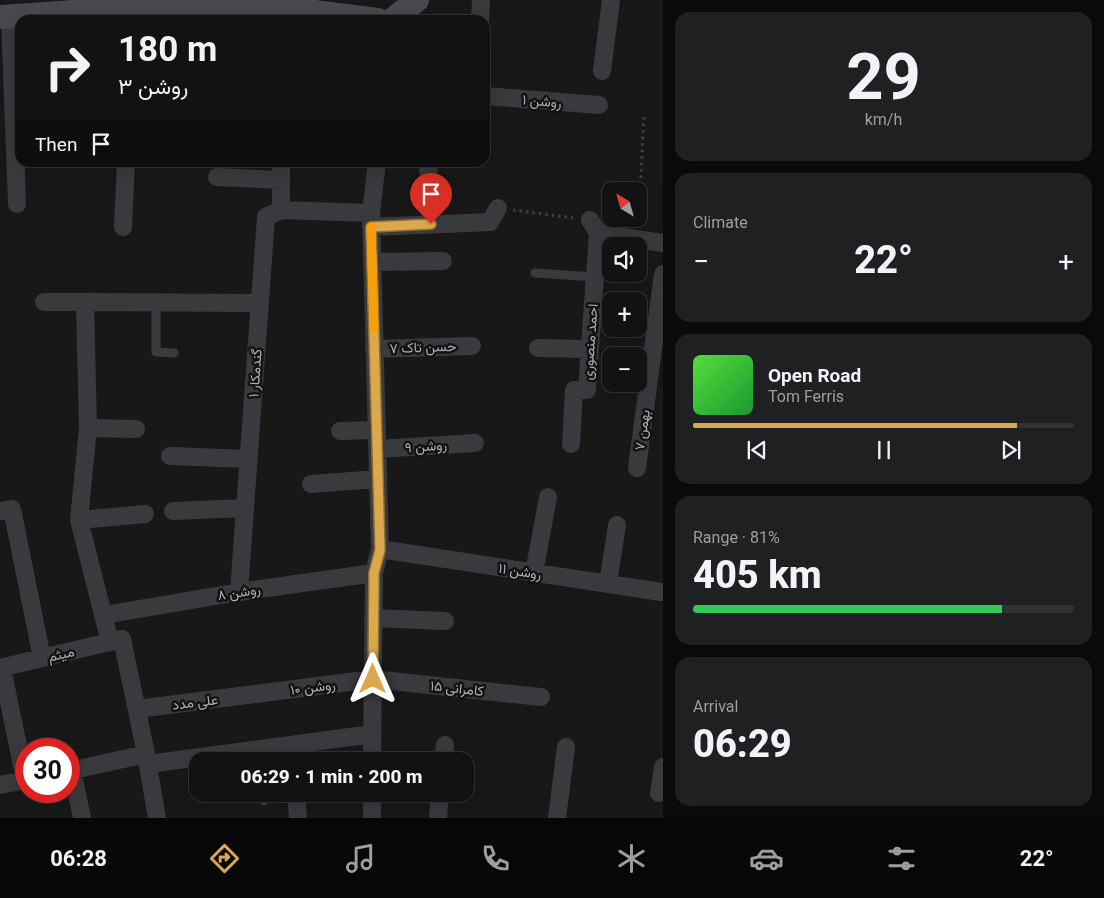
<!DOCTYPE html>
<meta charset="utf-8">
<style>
:root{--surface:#121213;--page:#1f2021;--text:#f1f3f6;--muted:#9c9ea0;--line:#313233;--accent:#dba84e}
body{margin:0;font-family:Roboto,Vazirmatn,sans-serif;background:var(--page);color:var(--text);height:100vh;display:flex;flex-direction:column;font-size:19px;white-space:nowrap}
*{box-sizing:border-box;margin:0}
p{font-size:16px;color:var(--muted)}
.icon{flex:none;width:28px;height:28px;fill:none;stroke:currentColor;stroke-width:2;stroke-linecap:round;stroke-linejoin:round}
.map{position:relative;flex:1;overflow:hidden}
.side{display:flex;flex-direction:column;gap:12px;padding:12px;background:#0a0a0a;width:441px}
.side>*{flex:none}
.top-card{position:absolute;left:15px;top:15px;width:475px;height:152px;border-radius:15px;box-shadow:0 5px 20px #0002,0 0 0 1px var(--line);background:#121213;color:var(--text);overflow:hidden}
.needle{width:32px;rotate:323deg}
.buttons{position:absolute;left:602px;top:182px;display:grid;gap:10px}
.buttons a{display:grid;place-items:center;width:45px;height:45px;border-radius:10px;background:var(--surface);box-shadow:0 5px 20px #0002,0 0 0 1px var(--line);font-size:25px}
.speed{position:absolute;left:15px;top:738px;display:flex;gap:10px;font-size:25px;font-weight:700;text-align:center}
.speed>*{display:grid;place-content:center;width:65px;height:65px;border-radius:50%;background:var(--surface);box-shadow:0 5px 20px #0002,0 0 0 1px var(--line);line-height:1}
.speed .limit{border:8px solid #d22;background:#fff;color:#111}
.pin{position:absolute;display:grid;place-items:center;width:42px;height:42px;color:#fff;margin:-51px -21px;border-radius:50% 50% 50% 0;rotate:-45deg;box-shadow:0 0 5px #0007}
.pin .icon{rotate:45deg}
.me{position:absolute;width:55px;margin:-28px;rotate:0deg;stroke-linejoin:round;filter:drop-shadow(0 0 4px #0008)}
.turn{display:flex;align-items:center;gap:18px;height:105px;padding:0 20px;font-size:22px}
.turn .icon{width:65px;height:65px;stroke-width:2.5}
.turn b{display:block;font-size:35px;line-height:42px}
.then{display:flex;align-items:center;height:48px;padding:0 20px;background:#0003;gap:10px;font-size:19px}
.big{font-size:38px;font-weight:800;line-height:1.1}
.side .card{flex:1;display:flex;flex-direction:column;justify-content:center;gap:8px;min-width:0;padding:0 18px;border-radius:15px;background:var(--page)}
.side .dial{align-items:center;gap:0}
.dial b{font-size:65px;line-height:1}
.song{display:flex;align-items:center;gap:15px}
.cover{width:60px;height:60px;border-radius:8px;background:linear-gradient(135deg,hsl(110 70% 55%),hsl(130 70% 35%))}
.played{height:5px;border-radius:2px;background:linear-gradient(90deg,var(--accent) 85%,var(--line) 85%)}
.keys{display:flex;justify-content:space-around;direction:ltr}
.heat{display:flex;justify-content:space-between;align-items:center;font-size:28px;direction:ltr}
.charge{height:8px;border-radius:4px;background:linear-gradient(90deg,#34c759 81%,var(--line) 0)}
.trip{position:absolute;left:189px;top:752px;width:285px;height:50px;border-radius:15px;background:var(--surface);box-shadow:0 5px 20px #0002,0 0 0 1px var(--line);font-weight:800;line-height:50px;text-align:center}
.dock{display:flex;height:80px;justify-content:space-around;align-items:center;background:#070708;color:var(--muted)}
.dock .icon{width:35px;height:35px}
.dock .selected{color:var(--accent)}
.dock b{font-size:22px;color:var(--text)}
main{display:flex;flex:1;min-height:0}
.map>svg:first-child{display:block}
</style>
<main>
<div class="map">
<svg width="663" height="818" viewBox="0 0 663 818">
<rect width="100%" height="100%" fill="#181819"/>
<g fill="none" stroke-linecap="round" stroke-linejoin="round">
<path stroke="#3f4145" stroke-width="3" stroke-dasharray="2.5 4" stroke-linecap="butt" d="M513,210L574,218
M639,217L644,113"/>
<path stroke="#393a3e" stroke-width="9" d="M535,273L595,277
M156,302V352L174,353
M263,794L264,801"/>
<path stroke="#393a3e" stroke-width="18" d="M10,16L17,204
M480,20L481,0
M602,71L611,0
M485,96L599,105
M428,162L431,224
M217,177L281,180
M281,210L371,213
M590,220L598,233L663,243
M123,227L126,162
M371,227L490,222L498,208
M372,262L443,261
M44,302H85
M538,348L590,349
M374,349L472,346
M88,428L136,429
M340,431L377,430
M571,444L574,390H587L598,233
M378,449L475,443
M170,456L248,459
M637,468L663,274
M311,484L378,479
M0,511L12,509L42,658
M173,511L245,508
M79,520L145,514
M380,549L661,592
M534,573L548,497
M608,584L617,525
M239,592L266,217L281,210V162
M104,615L239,592L374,573
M373,618L445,621
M110,642L79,520L88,428L85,302L260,303
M0,668L122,639L146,754L157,818
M2,668L25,780
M137,709L373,679L541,697
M290,745L292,761
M372,761L374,573L380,549L371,213L377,162
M443,761L445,745
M148,764L372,734
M72,770L82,818
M69,771L146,754
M0,785L26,780
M659,793L663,767
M296,794L298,818
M372,794V818
M438,818L440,794
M557,818L566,747"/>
<path stroke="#47494e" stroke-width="24" d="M0,17L132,8H283L378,20
M392,20L417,0"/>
</g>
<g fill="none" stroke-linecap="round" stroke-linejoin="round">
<g stroke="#8e6d33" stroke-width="12">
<path id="route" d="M373,679L374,573L380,550L371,227L431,224"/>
</g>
<use href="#route" stroke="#dba84e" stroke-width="9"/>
<path stroke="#f59e0b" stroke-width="9" d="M371,227L374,329"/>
</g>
<g text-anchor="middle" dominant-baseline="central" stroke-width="5" stroke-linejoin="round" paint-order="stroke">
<g font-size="14" fill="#acb0b7" stroke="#131314">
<text transform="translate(542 101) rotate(5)">روشن ۱</text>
<text transform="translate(590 342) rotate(-86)">احمد منصوری</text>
<text transform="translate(423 347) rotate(-2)">حسن تاک ۷</text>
<text transform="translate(255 373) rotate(-86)">گندمکار ۱</text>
<text transform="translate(642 430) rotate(-82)">بهمن ۷</text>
<text transform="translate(426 446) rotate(-4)">روشن ۹</text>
<text transform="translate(520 571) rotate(9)">روشن ۱۱</text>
<text transform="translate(239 592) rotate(-9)">روشن ۸</text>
<text transform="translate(61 654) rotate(-13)">میثم</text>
<text transform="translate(313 687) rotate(-7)">روشن ۱۰</text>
<text transform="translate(457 688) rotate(6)">کامرانی ۱۵</text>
<text transform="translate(195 702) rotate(-7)">علی مدد</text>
</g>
</g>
</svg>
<div class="buttons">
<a><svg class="needle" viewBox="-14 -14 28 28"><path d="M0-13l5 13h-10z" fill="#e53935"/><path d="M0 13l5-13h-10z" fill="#9c9ea0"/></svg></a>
<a><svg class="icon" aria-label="sound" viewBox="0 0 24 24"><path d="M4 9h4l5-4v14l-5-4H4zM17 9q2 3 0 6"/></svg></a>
<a>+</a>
<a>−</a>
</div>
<div class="speed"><div class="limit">30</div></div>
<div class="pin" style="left:431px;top:224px;background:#d93025"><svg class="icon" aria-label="arrive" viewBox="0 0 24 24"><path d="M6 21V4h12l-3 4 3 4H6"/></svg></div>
<svg class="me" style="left:373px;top:679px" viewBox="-20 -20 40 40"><path d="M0-17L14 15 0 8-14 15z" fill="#dba84e" stroke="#fff" stroke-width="4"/></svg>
<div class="trip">06:29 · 1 min · 200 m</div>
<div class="top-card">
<div class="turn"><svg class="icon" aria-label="right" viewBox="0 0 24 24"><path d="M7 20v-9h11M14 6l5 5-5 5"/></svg><div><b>180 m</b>روشن ۳</div></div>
<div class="then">Then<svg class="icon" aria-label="arrive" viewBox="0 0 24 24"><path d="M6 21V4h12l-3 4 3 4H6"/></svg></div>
</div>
</div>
<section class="side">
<div class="card dial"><b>29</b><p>km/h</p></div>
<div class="card"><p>Climate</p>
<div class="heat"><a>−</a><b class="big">22°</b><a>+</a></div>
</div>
<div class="card">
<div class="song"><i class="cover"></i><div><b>Open Road</b><p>Tom Ferris</p></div></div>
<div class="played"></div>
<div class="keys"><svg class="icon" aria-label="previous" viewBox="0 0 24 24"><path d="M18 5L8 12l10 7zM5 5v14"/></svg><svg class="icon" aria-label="pause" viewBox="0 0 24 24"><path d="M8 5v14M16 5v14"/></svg><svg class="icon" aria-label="next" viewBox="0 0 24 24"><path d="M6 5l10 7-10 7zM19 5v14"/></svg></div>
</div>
<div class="card"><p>Range · 81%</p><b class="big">405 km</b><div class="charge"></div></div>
<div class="card"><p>Arrival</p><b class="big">06:29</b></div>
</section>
</main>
<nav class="dock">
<b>06:28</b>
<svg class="icon selected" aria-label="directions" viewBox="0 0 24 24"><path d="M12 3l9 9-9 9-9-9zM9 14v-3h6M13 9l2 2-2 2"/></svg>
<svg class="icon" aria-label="music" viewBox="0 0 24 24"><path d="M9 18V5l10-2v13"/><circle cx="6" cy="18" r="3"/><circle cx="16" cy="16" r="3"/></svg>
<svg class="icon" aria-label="phone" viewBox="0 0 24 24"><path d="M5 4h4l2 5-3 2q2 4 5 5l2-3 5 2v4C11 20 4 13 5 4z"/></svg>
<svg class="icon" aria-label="climate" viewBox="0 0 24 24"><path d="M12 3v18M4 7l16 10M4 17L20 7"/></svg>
<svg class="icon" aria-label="car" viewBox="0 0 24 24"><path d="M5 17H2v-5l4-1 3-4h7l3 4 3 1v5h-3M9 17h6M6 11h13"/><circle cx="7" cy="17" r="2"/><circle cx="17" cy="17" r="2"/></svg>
<svg class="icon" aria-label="filters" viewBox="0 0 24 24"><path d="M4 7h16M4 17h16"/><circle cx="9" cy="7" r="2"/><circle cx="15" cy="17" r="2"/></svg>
<b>22°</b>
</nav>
